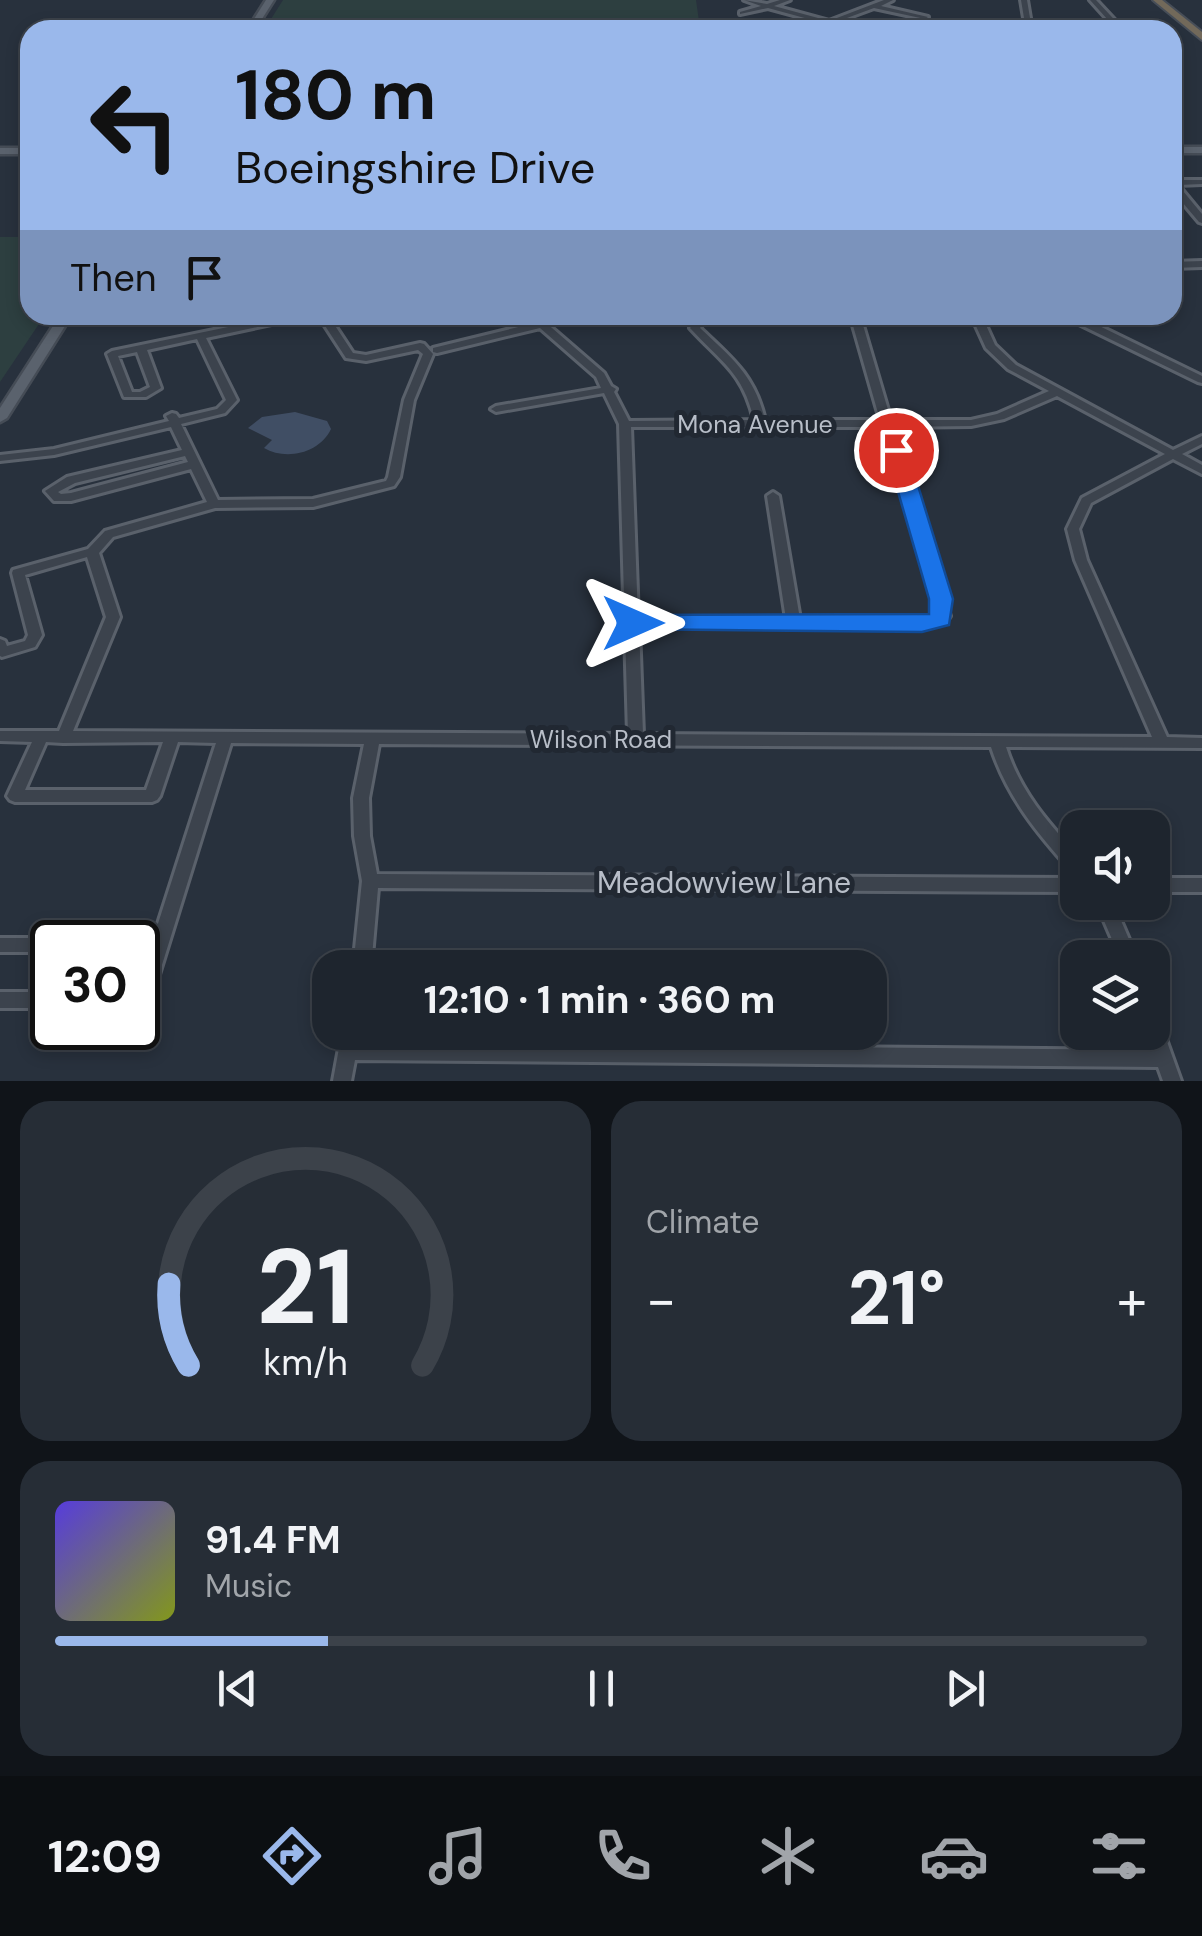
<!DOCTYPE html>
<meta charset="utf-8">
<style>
:root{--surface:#1e252e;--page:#262d36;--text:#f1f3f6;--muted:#a1a5aa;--line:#3c424a;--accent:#9ab8eb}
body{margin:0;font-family:"DM Sans",sans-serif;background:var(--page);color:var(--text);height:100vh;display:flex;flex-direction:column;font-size:38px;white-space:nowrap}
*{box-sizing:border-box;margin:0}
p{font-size:32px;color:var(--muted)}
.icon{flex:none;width:55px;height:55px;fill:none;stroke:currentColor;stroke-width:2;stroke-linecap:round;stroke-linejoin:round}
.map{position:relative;height:1081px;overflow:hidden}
.side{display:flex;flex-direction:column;gap:20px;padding:20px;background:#101419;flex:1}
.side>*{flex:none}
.guide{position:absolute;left:20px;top:20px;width:1162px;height:305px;border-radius:30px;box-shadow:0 5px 15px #0003,0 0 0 2px var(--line);background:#9ab8eb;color:#111;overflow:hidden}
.tools{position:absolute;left:1060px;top:810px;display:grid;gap:20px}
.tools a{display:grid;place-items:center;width:110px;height:110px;border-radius:20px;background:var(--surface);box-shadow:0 5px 15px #0003,0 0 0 2px var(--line);font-size:50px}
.speed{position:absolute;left:30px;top:920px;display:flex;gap:20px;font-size:50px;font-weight:700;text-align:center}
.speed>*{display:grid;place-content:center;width:130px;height:130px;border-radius:50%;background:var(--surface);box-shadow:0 5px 15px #0003,0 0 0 2px var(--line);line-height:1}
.speed .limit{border:5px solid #111;border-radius:15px;background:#fff;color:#111}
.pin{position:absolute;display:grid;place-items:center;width:85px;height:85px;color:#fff;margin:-42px;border:5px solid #fff;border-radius:50%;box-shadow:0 2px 10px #0007}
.me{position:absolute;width:110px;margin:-55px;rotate:90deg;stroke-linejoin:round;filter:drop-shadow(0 0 8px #0008)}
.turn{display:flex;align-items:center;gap:35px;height:210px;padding:0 50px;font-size:45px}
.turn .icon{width:130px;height:130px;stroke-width:2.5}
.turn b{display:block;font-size:70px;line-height:85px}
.then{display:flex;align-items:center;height:95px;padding:0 50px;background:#0003;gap:20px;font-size:38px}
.big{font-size:75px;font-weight:700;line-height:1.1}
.side .widget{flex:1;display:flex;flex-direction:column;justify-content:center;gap:15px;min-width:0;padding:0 35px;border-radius:30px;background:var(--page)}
.side .dial{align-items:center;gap:0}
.dial svg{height:260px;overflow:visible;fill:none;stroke:var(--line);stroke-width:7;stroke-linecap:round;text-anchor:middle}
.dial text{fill:var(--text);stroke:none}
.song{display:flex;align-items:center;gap:30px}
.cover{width:120px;height:120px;border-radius:15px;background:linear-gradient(135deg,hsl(250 70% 55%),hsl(70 70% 35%))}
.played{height:10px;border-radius:5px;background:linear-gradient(90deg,var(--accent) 25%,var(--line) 25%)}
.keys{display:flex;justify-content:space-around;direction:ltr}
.heat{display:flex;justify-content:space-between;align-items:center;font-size:55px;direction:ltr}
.side .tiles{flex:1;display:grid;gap:20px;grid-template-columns:1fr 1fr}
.widget:last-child{grid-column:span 2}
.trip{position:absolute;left:312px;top:950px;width:575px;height:100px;border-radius:30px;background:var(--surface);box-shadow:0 5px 15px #0003,0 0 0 2px var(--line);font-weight:700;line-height:100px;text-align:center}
.dock{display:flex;height:160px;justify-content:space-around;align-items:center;background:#0c0f12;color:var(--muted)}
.dock .icon{width:70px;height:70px}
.dock .active{color:var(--accent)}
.dock b{font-size:45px;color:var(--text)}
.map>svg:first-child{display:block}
</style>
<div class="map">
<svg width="1202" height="1081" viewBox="0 0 1202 1081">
<rect width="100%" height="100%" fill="#28313d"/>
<path fill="#2d3f40" d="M283,0H696L699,21L664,30L266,27Z
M0,237H30V315H45L0,382Z"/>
<path fill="#404e64" d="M295,412L327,421L331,429C320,453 286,461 264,448L272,440L248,428L262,417Z"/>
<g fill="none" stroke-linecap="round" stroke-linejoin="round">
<g stroke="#5a616b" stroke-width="6">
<path id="minor" d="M744,0L767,4L780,0H790L774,6L829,21L884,0H893L881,6L928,17L925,19L874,8L836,22L859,30C849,30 838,24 828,25C820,26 815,30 806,30L823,23L768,8L740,14V12L761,6Z
M1021,0H1027L1032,30H1026Z
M1090,0H1096L1124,30H1117Z
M1172,180H1202V184L1178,185L1202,214V223L1199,222L1172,190Z
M1202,261V267L1172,268V262Z
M167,315H177L178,316L173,319Z
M286,315H305L300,318L206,338L237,400L225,413L181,424L218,500L313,499L386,481L388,477L404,400L423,354L418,350L366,361L346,358L318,315H328L353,353L366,355L420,343L424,344L433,354L414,400L400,477L394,486L313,507L215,508L113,537L99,553L120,617L73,731L628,734L619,424L604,393L496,412L491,409L496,406L601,388L596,377L540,328L437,353L433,352V348L535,323L526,315H537L604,373L611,386L616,389L614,392L629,421L754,420C743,372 721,362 690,328L699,317L719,315L705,321L700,328C732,358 755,376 765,420H880L850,315H860L891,420H971L997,414L1049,391L1008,369L986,348L971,315H981L982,317L1085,319L1202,376V383L1198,382L1079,324L985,323L995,345L1016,365L1173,450L1202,436V444L1182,454L1202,465V474L1173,459L1091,503L1079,529L1087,560L1167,737L1202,738V748L1006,747C1020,791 1047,822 1078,855V873L1072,872C1038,834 1007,797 991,747L379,744L369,798L370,836L377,874L1078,878V892L378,888L371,968H353L362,881L354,836L353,798L364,744L231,743L152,997L149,1003L138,1005V986L216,743L178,742L160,796L157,800L152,802H15L10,800L7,796L32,742L0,741V731H59L106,617L87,557L25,575L42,635L35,647L2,657L0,656V639L5,641L7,646L25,641L28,635L12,573L13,570L88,549L105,531L207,502L191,469L71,501H54L45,491L67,477L182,450L171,427L54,455L0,461V455L54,449L169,421L166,416L172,413L176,414L179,418L217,409L226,400L197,339L147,350L161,388L146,397H124L107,354L112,351ZM137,352L150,387L140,392H132L118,356ZM1057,396L1165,454L1082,498L1067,529L1075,560L1152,737L643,734L639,627L922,628L948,619L950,616L893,427L971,426L1004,419ZM631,427H882L936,614L921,620L800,619L779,496L773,492L767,496L786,619H638ZM185,456L188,462L71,493L61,494L58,492L75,483ZM46,742L63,743L163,742L146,790H25Z
M1152,878H1202V892H1152Z
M1096,902H1113L1137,958H1120Z
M0,938H52L59,942H52V952H0Z
M0,992H52V1008H0Z
M1152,1017L1158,1019L1161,1025L1181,1081H1163L1158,1067L355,1060L351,1081H333L342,1032H360L358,1043L1152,1050L1146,1032H1152Z"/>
</g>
<g stroke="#454c56" stroke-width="5">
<path id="major" d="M266,0H274L255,30H247Z
M1172,147H1202V153H1172Z
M0,148H30V154H0Z
M60,315H72L7,418L0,422V408Z"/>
</g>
<g stroke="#474e58" stroke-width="4">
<path id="highway" d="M1153,0H1162L1202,32V40Z"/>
</g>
<use href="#minor" fill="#3c434d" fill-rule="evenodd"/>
<use href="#major" fill="#5a626d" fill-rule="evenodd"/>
<use href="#highway" fill="#72695a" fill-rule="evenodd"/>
</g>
<path fill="#1a73e8" stroke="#114b97" stroke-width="2.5" d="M896,444L907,450L953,599L949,625L922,632L625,629L621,623L625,617L633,615L929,614V599L886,450Z"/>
<g text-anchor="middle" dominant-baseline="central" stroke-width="10" stroke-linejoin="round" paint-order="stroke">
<g font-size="25" fill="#b8bec8" stroke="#212832">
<text x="755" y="424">Mona Avenue</text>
<text x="601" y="739">Wilson Road</text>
</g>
<g font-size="30" fill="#b8bec8" stroke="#212832">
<text x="724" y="882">Meadowview Lane</text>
</g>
</g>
</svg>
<div class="tools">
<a><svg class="icon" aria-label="sound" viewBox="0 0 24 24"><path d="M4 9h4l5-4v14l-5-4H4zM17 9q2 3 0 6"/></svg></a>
<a><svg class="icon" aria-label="layers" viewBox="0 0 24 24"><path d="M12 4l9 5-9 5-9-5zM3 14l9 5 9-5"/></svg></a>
</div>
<div class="speed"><div class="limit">30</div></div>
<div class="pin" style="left:896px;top:450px;background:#d93025"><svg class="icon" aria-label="arrive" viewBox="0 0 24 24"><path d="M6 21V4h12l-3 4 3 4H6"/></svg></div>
<svg class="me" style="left:633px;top:623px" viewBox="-20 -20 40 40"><path d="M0-17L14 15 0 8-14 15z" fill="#1a73e8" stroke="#fff" stroke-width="4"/></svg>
<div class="trip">12:10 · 1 min · 360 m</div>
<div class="guide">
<div class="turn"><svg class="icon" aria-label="left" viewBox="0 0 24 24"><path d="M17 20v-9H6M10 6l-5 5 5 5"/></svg><div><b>180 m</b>Boeingshire Drive</div></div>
<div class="then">Then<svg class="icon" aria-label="arrive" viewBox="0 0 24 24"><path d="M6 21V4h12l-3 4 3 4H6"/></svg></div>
</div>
</div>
<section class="side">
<div class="tiles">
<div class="widget dial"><svg viewBox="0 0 100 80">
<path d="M14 69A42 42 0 1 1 86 69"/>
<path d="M14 69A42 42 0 0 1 8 44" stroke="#9ab8eb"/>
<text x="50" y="56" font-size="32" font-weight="700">21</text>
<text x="50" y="72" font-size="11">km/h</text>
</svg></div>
<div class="widget"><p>Climate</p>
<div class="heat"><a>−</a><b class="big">21°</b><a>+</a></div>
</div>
<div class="widget">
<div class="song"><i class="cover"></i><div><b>91.4 FM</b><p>Music</p></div></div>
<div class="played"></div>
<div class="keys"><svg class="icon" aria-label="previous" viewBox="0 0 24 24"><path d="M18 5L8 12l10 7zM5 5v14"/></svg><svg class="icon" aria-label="pause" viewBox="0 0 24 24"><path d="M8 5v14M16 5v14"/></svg><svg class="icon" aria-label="next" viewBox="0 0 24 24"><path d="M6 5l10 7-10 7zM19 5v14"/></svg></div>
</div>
</div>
</section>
<nav class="dock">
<b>12:09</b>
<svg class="icon active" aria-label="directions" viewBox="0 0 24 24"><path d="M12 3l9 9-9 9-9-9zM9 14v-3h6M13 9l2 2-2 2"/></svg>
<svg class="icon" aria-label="music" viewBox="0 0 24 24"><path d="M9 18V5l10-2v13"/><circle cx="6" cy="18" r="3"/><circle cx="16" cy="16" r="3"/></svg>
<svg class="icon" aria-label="phone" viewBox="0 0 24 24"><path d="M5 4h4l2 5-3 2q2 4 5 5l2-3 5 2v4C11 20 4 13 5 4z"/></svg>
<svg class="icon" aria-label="climate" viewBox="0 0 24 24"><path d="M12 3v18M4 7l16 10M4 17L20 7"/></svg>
<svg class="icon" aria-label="car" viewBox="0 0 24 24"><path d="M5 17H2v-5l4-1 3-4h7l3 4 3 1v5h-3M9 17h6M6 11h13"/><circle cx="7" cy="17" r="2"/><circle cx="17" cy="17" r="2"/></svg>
<svg class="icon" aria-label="filters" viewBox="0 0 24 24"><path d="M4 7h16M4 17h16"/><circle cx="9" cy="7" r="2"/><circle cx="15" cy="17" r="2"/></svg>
</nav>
